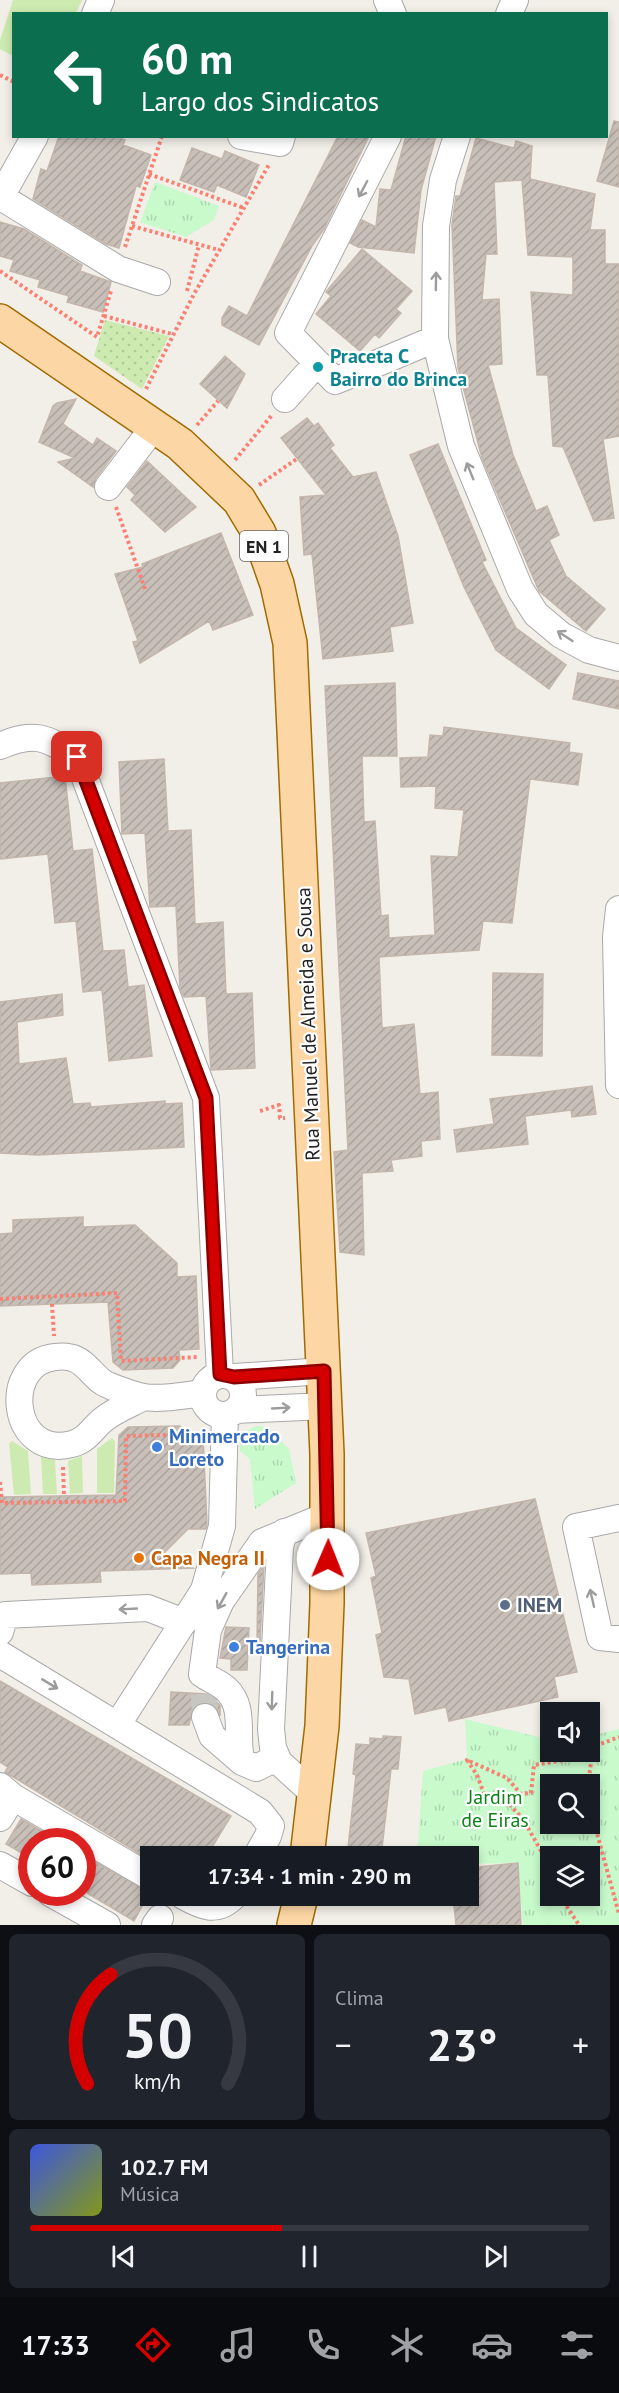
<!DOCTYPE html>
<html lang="pt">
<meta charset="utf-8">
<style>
:root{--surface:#171b24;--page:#20242c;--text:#f1f3f6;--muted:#9ea1a6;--line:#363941;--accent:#d40000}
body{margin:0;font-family:"PT Sans",sans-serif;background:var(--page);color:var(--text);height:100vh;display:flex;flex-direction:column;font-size:22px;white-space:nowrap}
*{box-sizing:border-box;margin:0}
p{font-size:20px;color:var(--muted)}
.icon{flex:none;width:33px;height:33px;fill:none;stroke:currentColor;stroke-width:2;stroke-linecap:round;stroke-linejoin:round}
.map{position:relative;height:1925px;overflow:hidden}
.drawer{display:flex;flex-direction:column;gap:9px;padding:9px;background:#0d0f14;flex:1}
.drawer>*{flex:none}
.hud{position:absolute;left:12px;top:12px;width:596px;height:126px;border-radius:0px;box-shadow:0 3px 9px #0003;background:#0b6e4f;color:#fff;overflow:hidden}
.controls{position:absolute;left:540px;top:1702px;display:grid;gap:12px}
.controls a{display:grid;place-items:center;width:60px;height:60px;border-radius:0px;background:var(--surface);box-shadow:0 3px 9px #0003;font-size:30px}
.speed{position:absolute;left:18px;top:1828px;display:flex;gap:12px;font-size:30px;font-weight:700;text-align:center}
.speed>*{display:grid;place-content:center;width:78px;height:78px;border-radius:50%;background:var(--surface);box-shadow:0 3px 9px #0003;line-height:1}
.speed .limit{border:9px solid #d22;background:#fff;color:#111}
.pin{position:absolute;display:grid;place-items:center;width:51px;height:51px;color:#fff;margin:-26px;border-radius:12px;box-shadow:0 3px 9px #0006}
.me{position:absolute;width:66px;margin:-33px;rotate:1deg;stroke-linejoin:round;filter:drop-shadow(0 0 4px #0008)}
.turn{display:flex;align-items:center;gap:21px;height:126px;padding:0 30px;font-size:27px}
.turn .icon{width:78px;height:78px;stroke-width:2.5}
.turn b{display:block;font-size:42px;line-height:51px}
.big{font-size:45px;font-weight:700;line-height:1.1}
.drawer .tile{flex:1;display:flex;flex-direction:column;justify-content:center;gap:9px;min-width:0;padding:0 21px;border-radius:9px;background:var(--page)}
.drawer .dial{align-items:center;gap:0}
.dial svg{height:156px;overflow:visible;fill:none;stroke:var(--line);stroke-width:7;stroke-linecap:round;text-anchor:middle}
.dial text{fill:var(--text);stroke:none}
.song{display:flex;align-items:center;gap:18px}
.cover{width:72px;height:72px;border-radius:9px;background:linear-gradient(135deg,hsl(230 70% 55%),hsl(70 70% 35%))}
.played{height:6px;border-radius:3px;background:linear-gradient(90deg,var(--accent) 45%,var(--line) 45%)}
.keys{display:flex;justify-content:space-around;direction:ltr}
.heat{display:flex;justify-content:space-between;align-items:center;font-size:33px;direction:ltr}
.drawer .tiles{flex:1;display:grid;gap:9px;grid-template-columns:1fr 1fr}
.tile:last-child{grid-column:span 2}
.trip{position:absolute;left:140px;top:1846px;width:339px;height:60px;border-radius:0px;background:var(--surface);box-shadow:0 3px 9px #0003;font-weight:700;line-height:60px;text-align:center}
.menu{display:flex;height:96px;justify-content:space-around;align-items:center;background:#090b0e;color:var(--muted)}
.menu .icon{width:42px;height:42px}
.menu .active{color:var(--accent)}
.menu b{font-size:27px;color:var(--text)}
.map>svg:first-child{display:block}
</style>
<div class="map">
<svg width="619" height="1925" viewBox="0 0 619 1925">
<defs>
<pattern id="park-tufts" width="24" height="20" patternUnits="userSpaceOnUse" patternTransform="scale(1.5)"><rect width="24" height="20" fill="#c8facc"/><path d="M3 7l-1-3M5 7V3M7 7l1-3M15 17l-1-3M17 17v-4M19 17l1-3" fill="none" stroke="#acd6af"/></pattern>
<pattern id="garden-dots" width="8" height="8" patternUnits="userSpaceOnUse" patternTransform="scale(1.5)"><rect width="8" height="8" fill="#cdebb0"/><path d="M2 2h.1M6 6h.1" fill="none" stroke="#b0c997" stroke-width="1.8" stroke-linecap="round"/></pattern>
<pattern id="building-hatch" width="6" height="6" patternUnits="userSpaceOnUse" patternTransform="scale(1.5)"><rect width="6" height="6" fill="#c7bfb8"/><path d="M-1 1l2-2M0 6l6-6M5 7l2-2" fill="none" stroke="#aba49e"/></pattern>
</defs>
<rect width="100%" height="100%" fill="#f2efe9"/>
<path fill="#cdebb0" d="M13,0H82L76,13L14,14L13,56L0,49V40Z
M112,1438L115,1441L114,1493H97V1449Z
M12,1441L28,1451L31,1494L14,1495L9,1444Z
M82,1456L83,1493L70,1494L68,1461Z
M41,1457L55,1460L57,1494H43Z"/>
<path fill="url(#park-tufts)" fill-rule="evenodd" d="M155,182L219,206L214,220L186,237L140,222Z
M257,1426L268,1427L289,1449L296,1483L255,1509L250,1459L240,1451C239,1436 243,1431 257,1426Z
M465,1719L550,1740V1752H590V1736L619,1729V1925H523L517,1863L468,1864V1857H417L423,1771L467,1759ZM550,1785H590V1824H550ZM550,1857H590V1896H550Z"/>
<path fill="url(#garden-dots)" d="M105,320L169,336L142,389L94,356Z"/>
<path fill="url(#building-hatch)" stroke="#c4b6ab" stroke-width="1.5" d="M614,121L619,122V187L597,181Z
M59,136H115L125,140L123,145L151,155L140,187L136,186L119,248L106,244L33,199L41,169L47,171Z
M338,136H369L324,229L312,246L259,345L222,325V318L229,306L247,316Z
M406,136H436L421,190L414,253L358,247L350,243L362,220L376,227L380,189L391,190Z
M476,138L514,148L516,141L532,146L530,179L595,194L590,230H605V264H619V436L603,439L614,518L594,521L563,447L553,446L548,375H537L531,292L573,295V257L528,255L522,180L494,182L497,254H486L482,300L499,299L502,364L488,365L513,455L536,511L547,506L559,535L549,540L566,576L605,609L586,631L539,591L482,458L458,368L452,224L456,196H460Z
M192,148L222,159L225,151L259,165L246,197L217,185L214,192L180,180Z
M0,222L24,229L82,265L80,271L111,282L103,312L67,302L69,296L38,287L40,280L10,271L14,260L0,256Z
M362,249L412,291L396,309L401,313L379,338L375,334L360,351L316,314L331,296L326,292Z
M225,356L245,374L227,408L200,384Z
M76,399L63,424L93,445L97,438L116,451L96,478L93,487L58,462L75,458L39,442L53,406L57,403Z
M307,418L314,426L318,423L334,445L330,448L353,477L376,472L398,536L413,623L390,627L393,651L323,659L312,554L304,555L300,497L326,495L281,438Z
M438,444L486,560L482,562L516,628L566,665L549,689L496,650L464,587L410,455Z
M147,461L196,507L165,532L131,500L135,495L127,487Z
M221,533L253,615L213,630L209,621L140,663L133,642L138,641L115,574L143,567L142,564Z
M578,673L619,681V709L573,699Z
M395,683L397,756H362L364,822L375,821L381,916L388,915L389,938L435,935L431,856L458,857L464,810L435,808L436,786L401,787L400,758L428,757L430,735L443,736L444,727L570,743L569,752L582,754L578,785L530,779L512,923L483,921L479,950L379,957L382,1028L414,1024L420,1094L438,1092L440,1139L421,1141L422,1156L391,1160L393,1171L362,1173L364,1255L340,1252L334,1152L348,1150L325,686Z
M164,759L168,831L191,830L195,924L223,922L226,994L252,993L255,1068L211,1070L206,996L184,997L180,988L176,906L150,907L145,833L122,834L119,762Z
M65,776L73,851L92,849L103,951L124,950L128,987L144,985L152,1056L109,1061L102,990L83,992L76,921L55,923L48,854L0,859V783Z
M493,973L543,974L542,1056L492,1055Z
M62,994L63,1015L17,1022L19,1064L66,1058L73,1104L90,1103L91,1107L165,1101V1104L182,1103L184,1147L38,1155L0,1153V1002Z
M592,1086L596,1114L572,1117L571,1110L525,1116L528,1144L457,1152L454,1130L494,1124L490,1099Z
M83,1217V1227L135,1225L177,1263V1277L196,1276L199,1349L179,1350L180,1360L173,1368L123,1370L113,1362L108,1302L0,1306V1234L13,1233V1220Z
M180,1426L189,1438L203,1437L207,1524L206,1529H188L164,1553L193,1568L100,1571L101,1582L32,1585L31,1573L0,1574V1497L116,1495L119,1435L128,1427Z
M535,1499L577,1672L554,1677L558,1697L449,1721L446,1707L415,1714L409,1679L384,1677L376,1635L382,1633L371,1578L376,1576L366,1533Z
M264,1565L260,1642H257L258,1574Z
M226,1627L249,1628L247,1670H231V1659L220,1658Z
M0,1681L231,1816L206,1857H150V1860L5,1772L8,1767L0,1762Z
M171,1692L207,1694L220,1705V1716L214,1705L200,1703L193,1708L189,1725H169Z
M383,1736L401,1737L398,1769H391L381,1857H347L356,1775L353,1774L356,1744L370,1745V1738L383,1739Z
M21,1819L60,1842H32V1859L6,1844Z
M82,1855L150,1892L134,1921L82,1890Z
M518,1863L521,1925H456L453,1896H468V1868Z"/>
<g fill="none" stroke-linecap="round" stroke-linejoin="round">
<path stroke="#c8c6c1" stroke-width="26" stroke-dasharray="26 13" stroke-linecap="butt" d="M204,1694L205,1717"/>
<g stroke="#a9a9a9" stroke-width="28">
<path id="minor" d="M387,0L393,14
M95,14L101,0
M509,14L515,0
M241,136L280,143L282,136
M388,136L288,333L335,381L435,339
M457,136L443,180L436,226L435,339L461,446L520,589L536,614L561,635L589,650L619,658
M1,197L118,269L157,282
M0,198L35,136
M285,399L317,363
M108,487L154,427
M0,746C35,731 45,737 77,757L206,1098L220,1374
M619,909L616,937L619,1085
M203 1395a20 20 0 1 1 40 0a20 20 0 1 1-40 0Z
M234,1377L324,1371
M144,1397C131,1404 115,1410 104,1419C93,1427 88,1440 72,1444C11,1460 0,1363 55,1357C82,1354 85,1368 101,1381C107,1386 136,1396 144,1397C161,1400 185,1395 203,1393
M236,1410L326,1406
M619,1518L576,1527L600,1637L619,1639
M0,1632L5,1615L148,1608L184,1622
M0,1654L260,1812L271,1826L268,1836L256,1857
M205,1717L212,1736L242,1762
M118,1724L204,1590L222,1526L225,1415
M279,1762L273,1748L271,1729L280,1547L284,1532
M0,1786L13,1797L150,1877
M315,1795L279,1762L270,1761L256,1768L242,1762C234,1739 247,1708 226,1689C220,1683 209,1679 202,1674L208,1630L221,1601L262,1542L328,1515
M0,1818L13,1797
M0,1865L32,1883
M50,1893L107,1925
M183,1896C201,1906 217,1914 234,1896
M155,1925L160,1918"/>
</g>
<g stroke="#a06b00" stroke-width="36">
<path id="major" d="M0,321L180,444L239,500L259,533L277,584L290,643L327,1454V1603L322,1726L307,1857
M294,1925L301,1896"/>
</g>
<path stroke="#fa8072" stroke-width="4" stroke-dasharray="3 3" stroke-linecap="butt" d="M0,75L14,82
M149,174L244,208
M132,226L219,250
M125,247L162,136
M0,271L97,337L111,291
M187,291L199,245
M104,316L172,334
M146,389L194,294L270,163
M197,425L218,401
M235,460L272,415
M259,485L298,458
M116,507L145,589
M260,1111L279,1105L280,1118H285
M0,1299L117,1293L121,1361L198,1357
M52,1304L54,1336
M63,1467L64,1496
M0,1482L2,1503L125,1501L126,1436L203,1434
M590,1748L619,1737
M588,1785L593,1747
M590,1793L595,1826L619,1914
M550,1867L523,1819L508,1803L484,1794L477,1775L467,1760L507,1778L521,1794L531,1793L534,1765L565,1760L582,1752
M560,1896L579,1925"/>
<use href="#minor" stroke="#fff" stroke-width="26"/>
<use href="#major" stroke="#fcd6a4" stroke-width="33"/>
</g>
<defs><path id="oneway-shaft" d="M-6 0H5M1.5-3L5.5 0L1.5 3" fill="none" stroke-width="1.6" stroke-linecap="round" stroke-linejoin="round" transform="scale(1.5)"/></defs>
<g stroke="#9c9c9c">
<use href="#oneway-shaft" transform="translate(363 189) rotate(118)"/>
<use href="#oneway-shaft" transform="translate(436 281) rotate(-89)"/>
<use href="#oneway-shaft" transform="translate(470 471) rotate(-112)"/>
<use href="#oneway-shaft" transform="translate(565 636) rotate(-147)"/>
<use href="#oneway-shaft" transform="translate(281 1408) rotate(-3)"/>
<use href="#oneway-shaft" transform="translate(592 1598) rotate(-103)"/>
<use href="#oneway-shaft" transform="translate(222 1601) rotate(119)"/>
<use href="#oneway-shaft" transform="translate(128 1609) rotate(177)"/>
<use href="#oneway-shaft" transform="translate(50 1684) rotate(31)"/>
<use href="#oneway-shaft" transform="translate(272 1701) rotate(92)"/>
</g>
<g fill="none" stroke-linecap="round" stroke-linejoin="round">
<g stroke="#8a0000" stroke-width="15">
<path id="route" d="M77,757L206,1098L220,1374L234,1377L324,1371L328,1559"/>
</g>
<use href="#route" stroke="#d40000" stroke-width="10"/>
</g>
<circle fill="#0f9aa8" stroke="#fff" stroke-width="2" cx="318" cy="367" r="6"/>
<g fill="#3f7fe0" stroke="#fff" stroke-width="2">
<circle cx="157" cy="1447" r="6"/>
<circle cx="234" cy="1647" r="6"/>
</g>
<circle fill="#e8710a" stroke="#fff" stroke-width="2" cx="139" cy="1558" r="6"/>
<circle fill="#5c6f8a" stroke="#fff" stroke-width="2" cx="505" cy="1605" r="6"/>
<g text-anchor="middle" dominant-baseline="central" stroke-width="4.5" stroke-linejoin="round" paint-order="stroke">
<rect fill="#fff" stroke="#646464" stroke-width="1.5" x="240" y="531" width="48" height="30" rx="4.5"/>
<g font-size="18" font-weight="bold" fill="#222">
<text x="264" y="546">EN 1</text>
</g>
<g font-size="20" font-weight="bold" fill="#0d838f" stroke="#fff" text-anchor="start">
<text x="330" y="356">Praceta C<tspan x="330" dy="23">Bairro do Brinca</tspan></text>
</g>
<g font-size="20" fill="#222" stroke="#fff">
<text transform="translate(308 1024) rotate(-92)">Rua Manuel de Almeida e Sousa</text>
</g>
<g font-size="20" font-weight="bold" fill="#366cbe" stroke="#fff" text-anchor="start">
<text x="169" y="1436">Minimercado<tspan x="169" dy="23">Loreto</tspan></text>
<text x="246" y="1647">Tangerina</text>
</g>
<g font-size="20" font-weight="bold" fill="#c56008" stroke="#fff" text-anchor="start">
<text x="151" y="1558">Capa Negra II</text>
</g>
<g font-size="20" font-weight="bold" fill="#4e5e75" stroke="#fff" text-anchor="start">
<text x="517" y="1605">INEM</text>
</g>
<g font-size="20" fill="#0c8416" stroke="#fff">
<text x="495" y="1797">Jardim<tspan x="495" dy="23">de Eiras</tspan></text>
</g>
</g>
</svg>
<div class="controls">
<a><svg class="icon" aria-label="sound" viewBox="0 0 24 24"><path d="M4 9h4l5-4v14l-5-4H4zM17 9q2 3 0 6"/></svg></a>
<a><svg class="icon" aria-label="search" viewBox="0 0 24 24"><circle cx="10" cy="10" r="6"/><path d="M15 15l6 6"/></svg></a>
<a><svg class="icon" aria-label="layers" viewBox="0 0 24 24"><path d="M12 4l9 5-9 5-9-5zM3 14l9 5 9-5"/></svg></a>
</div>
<div class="speed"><div class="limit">60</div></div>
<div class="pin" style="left:77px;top:757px;background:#d93025"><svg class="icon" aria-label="arrive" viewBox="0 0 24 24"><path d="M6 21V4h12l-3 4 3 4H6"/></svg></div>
<svg class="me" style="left:328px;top:1559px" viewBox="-20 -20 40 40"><circle r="19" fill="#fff"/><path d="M0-13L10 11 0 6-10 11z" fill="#d40000"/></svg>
<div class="trip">17:34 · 1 min · 290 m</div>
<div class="hud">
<div class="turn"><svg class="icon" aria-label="left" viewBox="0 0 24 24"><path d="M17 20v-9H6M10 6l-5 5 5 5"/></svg><div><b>60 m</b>Largo dos Sindicatos</div></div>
</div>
</div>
<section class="drawer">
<div class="tiles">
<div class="tile dial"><svg viewBox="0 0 100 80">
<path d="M14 69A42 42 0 1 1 86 69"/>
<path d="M14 69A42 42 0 0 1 26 13" stroke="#d40000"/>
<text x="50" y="56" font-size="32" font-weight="700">50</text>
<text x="50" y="72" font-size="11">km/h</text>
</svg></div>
<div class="tile"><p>Clima</p>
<div class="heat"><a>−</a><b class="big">23°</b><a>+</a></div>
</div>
<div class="tile">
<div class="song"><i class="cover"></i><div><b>102.7 FM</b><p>Música</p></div></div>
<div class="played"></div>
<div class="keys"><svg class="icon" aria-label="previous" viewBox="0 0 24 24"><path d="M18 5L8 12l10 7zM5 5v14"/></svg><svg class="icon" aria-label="pause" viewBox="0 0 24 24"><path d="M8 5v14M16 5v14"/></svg><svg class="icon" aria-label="next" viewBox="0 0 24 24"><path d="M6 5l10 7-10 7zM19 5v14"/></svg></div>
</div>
</div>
</section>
<nav class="menu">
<b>17:33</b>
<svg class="icon active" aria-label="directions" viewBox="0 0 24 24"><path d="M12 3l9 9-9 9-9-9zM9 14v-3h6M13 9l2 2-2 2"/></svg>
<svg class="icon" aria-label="music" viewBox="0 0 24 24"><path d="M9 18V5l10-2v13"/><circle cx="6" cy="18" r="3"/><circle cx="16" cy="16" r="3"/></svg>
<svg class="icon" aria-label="phone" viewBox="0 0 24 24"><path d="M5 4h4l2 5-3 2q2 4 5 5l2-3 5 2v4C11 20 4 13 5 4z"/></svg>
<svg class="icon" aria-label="climate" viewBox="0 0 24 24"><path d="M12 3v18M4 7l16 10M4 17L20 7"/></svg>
<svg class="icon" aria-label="car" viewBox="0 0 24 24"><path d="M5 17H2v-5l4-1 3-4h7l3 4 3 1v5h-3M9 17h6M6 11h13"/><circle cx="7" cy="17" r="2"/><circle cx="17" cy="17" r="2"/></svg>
<svg class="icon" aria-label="filters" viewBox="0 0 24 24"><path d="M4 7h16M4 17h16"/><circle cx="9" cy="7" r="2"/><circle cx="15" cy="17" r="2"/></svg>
</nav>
